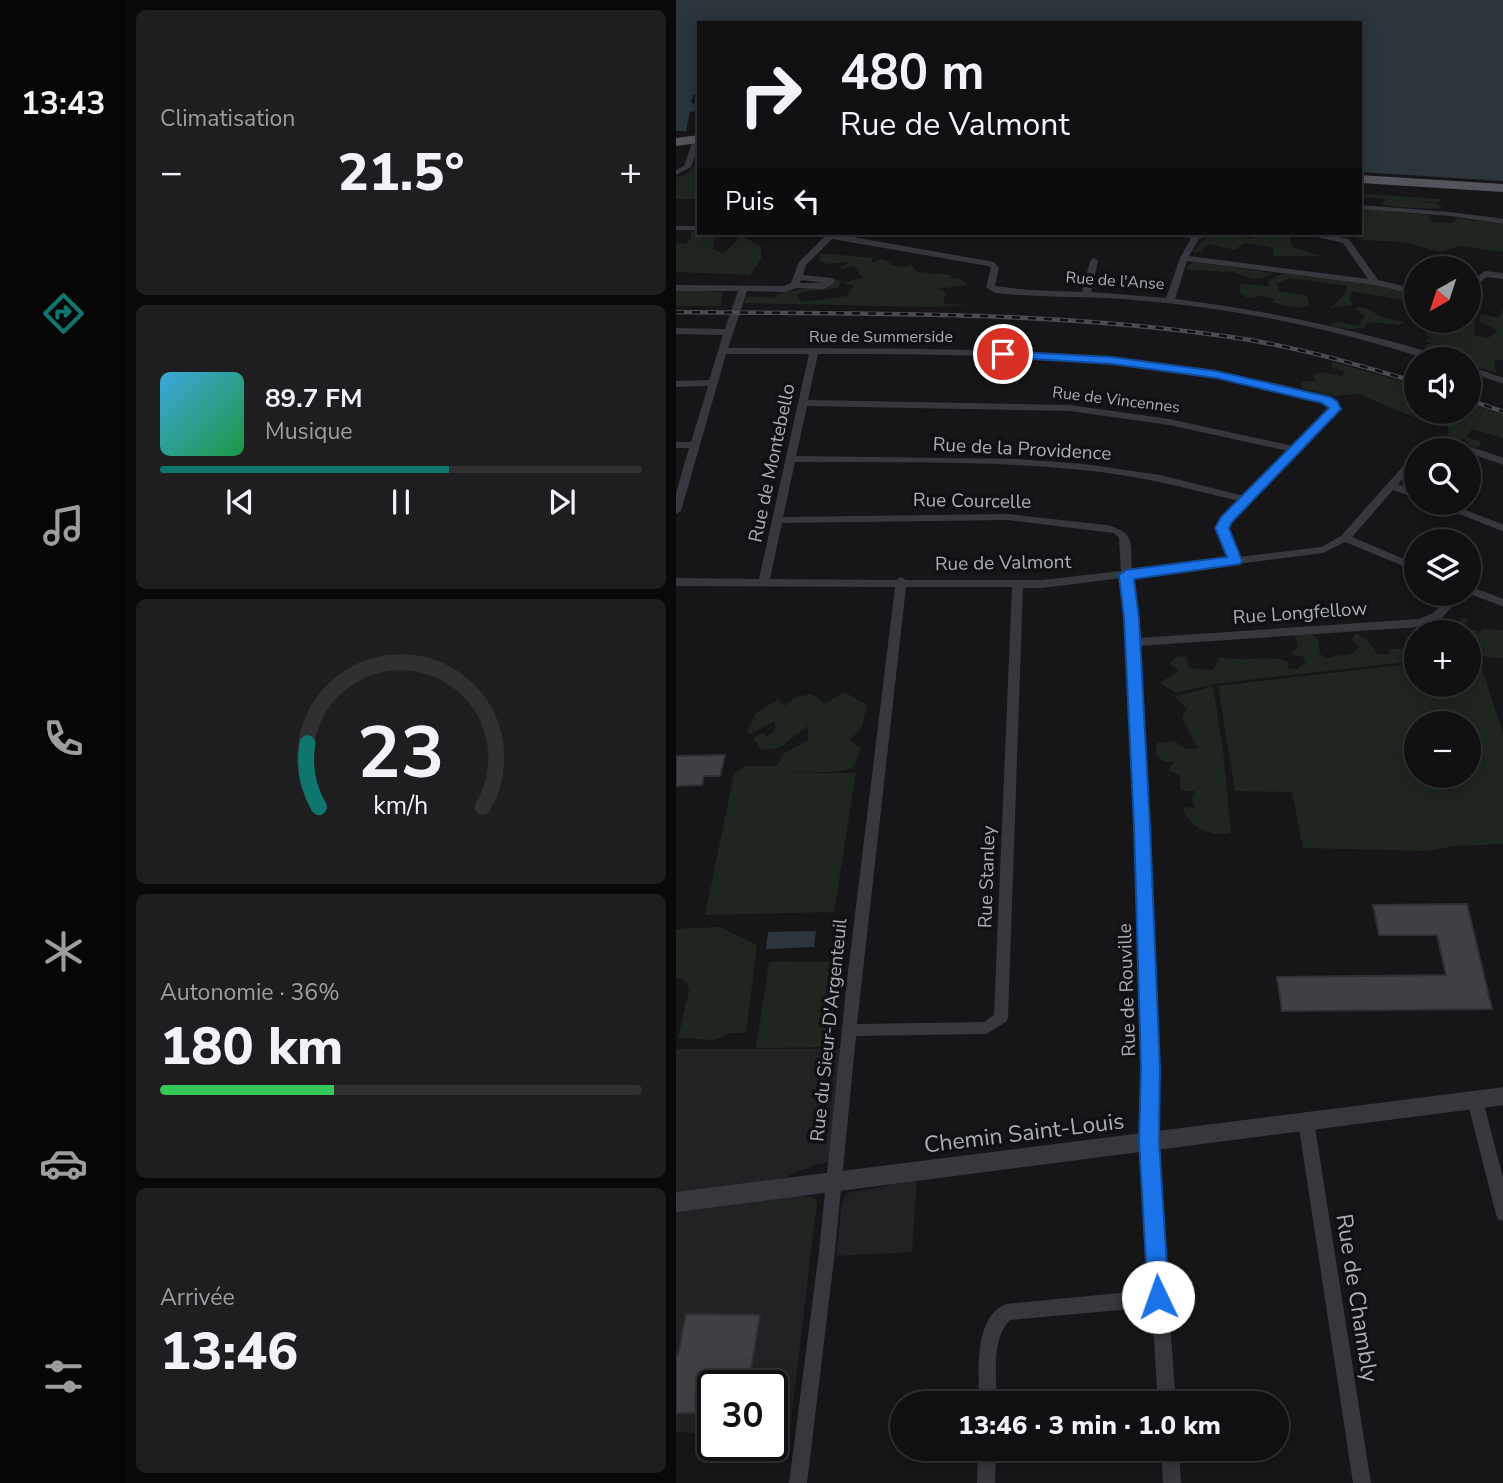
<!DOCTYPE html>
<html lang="fr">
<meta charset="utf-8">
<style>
:root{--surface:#101012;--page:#1e1e20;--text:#f1f3f6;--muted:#9c9d9f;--line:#303032;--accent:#0f766e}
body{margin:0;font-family:"Nunito Sans",sans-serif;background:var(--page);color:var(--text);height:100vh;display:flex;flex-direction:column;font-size:26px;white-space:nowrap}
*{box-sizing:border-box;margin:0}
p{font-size:23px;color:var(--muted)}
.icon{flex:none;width:38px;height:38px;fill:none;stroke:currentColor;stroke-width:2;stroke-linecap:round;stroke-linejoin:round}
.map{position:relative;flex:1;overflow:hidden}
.panel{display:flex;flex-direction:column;gap:10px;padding:10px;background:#09090a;width:550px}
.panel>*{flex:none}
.guide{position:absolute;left:21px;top:21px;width:665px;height:214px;border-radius:0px;box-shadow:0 4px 18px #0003,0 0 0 2px var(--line);background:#101012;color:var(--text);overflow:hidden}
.needle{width:46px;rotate:219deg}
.tools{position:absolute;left:728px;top:256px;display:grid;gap:14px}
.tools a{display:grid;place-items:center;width:77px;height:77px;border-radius:50%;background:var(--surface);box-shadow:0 4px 18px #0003,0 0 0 2px var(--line);font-size:35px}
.speed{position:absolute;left:21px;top:1370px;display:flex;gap:14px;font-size:35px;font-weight:700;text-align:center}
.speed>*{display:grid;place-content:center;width:91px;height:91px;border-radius:50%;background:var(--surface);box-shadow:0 4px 18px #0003,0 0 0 2px var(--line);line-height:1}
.speed .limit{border:4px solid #111;border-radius:10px;background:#fff;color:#111}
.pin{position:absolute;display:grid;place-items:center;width:60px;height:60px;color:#fff;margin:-30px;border:4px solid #fff;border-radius:50%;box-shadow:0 2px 7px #0007}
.me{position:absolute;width:77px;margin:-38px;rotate:357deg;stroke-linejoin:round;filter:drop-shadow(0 0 5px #0008)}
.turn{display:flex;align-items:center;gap:24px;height:147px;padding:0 28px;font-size:32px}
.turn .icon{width:91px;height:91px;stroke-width:2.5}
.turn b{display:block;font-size:49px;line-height:60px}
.then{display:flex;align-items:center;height:66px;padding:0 28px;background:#0003;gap:14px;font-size:26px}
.big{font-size:52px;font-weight:800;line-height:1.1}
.panel .card{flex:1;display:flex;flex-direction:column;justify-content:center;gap:10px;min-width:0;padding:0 24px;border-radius:10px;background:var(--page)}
.panel .dial{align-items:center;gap:0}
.dial svg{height:182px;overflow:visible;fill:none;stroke:var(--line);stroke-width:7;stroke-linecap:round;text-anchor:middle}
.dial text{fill:var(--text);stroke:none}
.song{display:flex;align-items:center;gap:21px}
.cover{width:84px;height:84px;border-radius:10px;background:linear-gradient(135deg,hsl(200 70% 55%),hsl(140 70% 35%))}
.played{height:7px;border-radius:4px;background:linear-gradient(90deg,var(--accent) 60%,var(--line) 60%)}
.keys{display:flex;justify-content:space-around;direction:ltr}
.heat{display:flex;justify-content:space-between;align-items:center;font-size:38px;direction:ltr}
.charge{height:10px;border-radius:5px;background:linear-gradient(90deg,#34c759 36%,var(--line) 0)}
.trip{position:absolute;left:214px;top:1391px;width:399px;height:70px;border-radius:35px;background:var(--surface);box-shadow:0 4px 18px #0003,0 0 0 2px var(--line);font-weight:800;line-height:70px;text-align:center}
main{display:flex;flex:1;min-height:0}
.tabs{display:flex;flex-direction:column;width:126px;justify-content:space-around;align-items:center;background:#060607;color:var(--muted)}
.tabs .icon{width:49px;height:49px}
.tabs .on{color:var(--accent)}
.tabs b{font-size:32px;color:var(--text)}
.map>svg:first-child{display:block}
</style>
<main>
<nav class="tabs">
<b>13:43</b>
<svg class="icon on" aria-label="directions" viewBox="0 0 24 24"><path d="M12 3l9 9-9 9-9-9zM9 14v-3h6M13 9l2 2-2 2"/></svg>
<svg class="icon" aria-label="music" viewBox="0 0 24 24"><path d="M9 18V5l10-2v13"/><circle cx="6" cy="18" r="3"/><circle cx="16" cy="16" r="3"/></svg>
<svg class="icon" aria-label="phone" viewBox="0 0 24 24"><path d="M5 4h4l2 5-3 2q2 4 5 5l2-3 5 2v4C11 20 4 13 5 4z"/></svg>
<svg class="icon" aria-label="climate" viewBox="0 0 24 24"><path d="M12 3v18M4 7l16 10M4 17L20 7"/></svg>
<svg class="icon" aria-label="car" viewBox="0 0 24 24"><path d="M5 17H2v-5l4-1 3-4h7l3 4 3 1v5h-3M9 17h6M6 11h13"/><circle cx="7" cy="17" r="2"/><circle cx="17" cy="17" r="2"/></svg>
<svg class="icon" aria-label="filters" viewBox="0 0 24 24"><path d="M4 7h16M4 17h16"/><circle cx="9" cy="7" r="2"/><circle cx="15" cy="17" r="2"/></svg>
</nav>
<section class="panel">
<div class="card"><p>Climatisation</p>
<div class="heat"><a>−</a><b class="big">21.5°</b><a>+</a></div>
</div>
<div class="card">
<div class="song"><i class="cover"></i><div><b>89.7 FM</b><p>Musique</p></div></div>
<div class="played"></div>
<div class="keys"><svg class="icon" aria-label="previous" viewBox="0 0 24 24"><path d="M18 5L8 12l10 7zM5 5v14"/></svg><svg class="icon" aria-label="pause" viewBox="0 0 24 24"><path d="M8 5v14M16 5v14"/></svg><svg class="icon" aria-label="next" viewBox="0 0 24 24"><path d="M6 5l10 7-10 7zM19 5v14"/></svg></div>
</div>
<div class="card dial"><svg viewBox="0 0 100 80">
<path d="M14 69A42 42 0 1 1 86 69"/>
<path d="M14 69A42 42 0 0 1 9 41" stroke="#0f766e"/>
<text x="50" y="56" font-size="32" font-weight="700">23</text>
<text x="50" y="72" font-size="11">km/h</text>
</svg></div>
<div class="card"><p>Autonomie · 36%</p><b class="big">180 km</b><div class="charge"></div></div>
<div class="card"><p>Arrivée</p><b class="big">13:46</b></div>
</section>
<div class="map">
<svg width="828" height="1483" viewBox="0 0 828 1483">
<rect width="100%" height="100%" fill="#161618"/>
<path fill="#222225" d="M0,1049H171L160,1161L139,1165L70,1193L136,1197L141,1202L113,1436H96V1386H37V1434L0,1432Z
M241,1180L236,1252L160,1256L166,1203L172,1193Z"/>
<path fill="#1e261f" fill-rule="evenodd" d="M23,156V199H0V177C12,176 20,166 23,156Z
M690,194L764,199L763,202L736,201L760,203L767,208C762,210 710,207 704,204L710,200L708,199L688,197Z
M684,209L752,215L756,222L777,223L781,218L827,224V252L785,246L765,252L727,242L686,240L670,233H684Z
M15,231L57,236L39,237L37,249L47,254L65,236L85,246V259L74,275L0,272V243L9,244L15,238Z
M546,233H561L559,235L576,239L581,233L614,237L616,247L646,256H598L597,248L568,243L559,250L532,244L525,252H516L531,237Z
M143,253L196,258V263L205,259L212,261L215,265L229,267L235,265L241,272L276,275L274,278L284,279L293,285L261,289L270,292L267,304L298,305L258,307L68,303L70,296L97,298L104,293L157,283L159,279L165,281L163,287C149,292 134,288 121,295L126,302L171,296L178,285L170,284L169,282L186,278L178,266L164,269L172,262L152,264L144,261Z
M518,262L596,273L586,278L577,279L557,272L512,270L510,267Z
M612,274L699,285L740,295V303L676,291L673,299L677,305L654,308L668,295L671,286L615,278L601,283L603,291L631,296L633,306C620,310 609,306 596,302L599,299L584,296L571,298L563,291L565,284L593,286V281L602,275Z
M0,290L47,292L45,306H0Z
M799,306L798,335L812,338L822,330L803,321L805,314L823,318L827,309V360H818L820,373L793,365V359H773L749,349V345L756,343L748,341L755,338L749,335L756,320H793V307Z
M683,307L693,309L703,316L728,322L723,325L692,322L688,328L673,329L654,326L662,322L683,326L689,316L679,309Z
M657,362L740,385V411H793V403L827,415V438L796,429L791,437L805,442L802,448L789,444L788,439H773L771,434L773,430L766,422L752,423L682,394L658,396L625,388V381H639L636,375L647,372L665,376L670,372L655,367Z
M784,618H792L790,625H781L785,630H801L802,634L807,629L827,630V658C813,659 804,656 793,647V632H766V622H782Z
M679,633L690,639L701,654H713L714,649H740V661L537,684L500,693L484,683L503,671L493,663L501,657L510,656L513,668L537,670L544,657C567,663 591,654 613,662L611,668L621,669L630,662L626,656L615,655L622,646L618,635L635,634L642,639L644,654L651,659C664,652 673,659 684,647L676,640Z
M802,656L827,734V844L779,846L752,851L627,848L616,792L559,791L542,686L740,663V684H793V657ZM740,723H793V775H740Z
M537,686L547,749L555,834C531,835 517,830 506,807L519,808L516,799L519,791H505L503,775L492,770L498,762L487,761L480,754L481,743L499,741L509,749L522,748L506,717L511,709L499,697Z
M168,692L191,705L186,727L174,740L185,748L177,768L158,772L94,773H180L158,912L29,915L58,774L68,766H101L107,754L132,740V726L103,748L86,750L77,738L87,733L91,736L99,731V721L74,734L71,731L79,714L102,699L108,706L120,697L136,694L149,704Z
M44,927L81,945L70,1033H54L38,1040L2,1038L13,991L11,983L0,976V929Z
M163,961L152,1047L80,1048L93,962Z
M138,1198L141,1202L136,1240H126L124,1238L127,1210L80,1208V1205Z"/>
<path fill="#2c353c" d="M0,0H827V181L684,172V23H23V95H17L15,103L20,104L18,111L14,112L10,131H0Z
M140,931L138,947L90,949L92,932Z"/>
<path fill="#404145" stroke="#303034" stroke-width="2" d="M49,755L44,776H28L26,785L0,786V756Z
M791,904L816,1009L606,1011L601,977L770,975L761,935H703L697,905Z
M10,1314L84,1315L72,1386H37V1413H0V1355H2Z"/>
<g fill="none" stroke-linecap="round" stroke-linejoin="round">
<path fill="#37383d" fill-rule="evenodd" d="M18,137H23V145L15,167L0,175V170L8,166Z
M684,205L774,212L828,219V224L774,216L684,209Z
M0,226H23V230H0Z
M134,233H161L160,234L318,262L323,268L319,286L354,290L406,292L414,261L418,258L422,261L415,292L490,298L504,258L515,238L498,235L497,233L520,234L536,233L523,239L513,256L692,279L667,243L625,233H640L673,239L702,280L740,289V295L699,285L511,261L499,299C570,308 640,321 710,340C727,345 750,349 765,359H751C656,328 558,308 458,300C412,296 365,298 319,293L310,287L315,268L312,266L156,239L130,265L127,275L155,278L158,279V283L148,289L120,288L109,292L71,291L52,348C215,349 380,344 541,373C581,380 623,385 660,402L664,409L662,411L576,499V502L555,521L551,529L563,557L645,547L665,536L736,456L740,455V464L722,484L740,491V498L717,490L676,537L740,564V571L669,542L647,553L457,577L462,638L743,619L757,613L777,593H788L765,619L743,627L462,646L472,826L481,1069L482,1159L500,1404H482L476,1307L334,1320C314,1341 321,1377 321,1404H303C303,1374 297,1317 330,1304L475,1290L466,1159L467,1069L460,826L446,578L366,588H347L332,1018L330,1022L310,1034L180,1036L159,1251L131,1483H113L143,1251L171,980L219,587L0,586V578L83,579L133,354H50L5,511L0,514V493L13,448H0V442H15L32,386L0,387V381L33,380L47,335L0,334V328L49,329L62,291H0V285L108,286L115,283L123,262L148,237ZM125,280L147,283H124ZM142,354C277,354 412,355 545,379C581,386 619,390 653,406L654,409L617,446L493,419L394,405L132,400ZM131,406L394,411L493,425L612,451L568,496L484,475L408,464L341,459L120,456ZM119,462C215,463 311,460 406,470C460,475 511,488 563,501L546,518L541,529L552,558L456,570C454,543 460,532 430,525L332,514L107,517ZM332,520L438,533L443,538L445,571L366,580H230L225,577L220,580L94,579L106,523ZM230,587H336L318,1015L308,1022L181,1024Z
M809,271L828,273V279L811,277L793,290V283Z
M793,366L828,378V384L793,372Z
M766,437L828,458V465L793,453V450C781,450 770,443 759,444L754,450H743L753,439Z
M754,502H769L828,525V532Z
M793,586L828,599V607L791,593H793Z
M799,1093L804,1095L807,1100L828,1181V1221L822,1219L820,1214L791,1100L794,1095Z
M630,1114L635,1116L638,1121L695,1483H677L622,1121L625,1116Z
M302,1449H320L319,1483H301Z
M485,1449H503L505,1483H487Z"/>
<path fill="#37383d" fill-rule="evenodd" d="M828,1087V1105L0,1212V1192Z"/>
<path fill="#53555c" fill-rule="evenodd" d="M23,135V143L0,146V138Z
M684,175L828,184V192L684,183Z"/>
<g stroke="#4a4c52" stroke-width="4.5">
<path id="rail" d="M0,312C185,314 371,310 555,337C618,346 679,364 740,382
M793,400L828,412"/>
</g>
<use href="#rail" stroke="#111113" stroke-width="2.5" stroke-dasharray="8" stroke-linecap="butt"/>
</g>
<path fill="#1a73e8" stroke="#114b97" stroke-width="2" d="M327,351L436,357L540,371L654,397L661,401L665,409L556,522L553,528L566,561L564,564L458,579L463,619L474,826L484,1069L483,1141L493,1297L490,1305L482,1308L475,1305L472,1297L463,1141L465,1069L458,826L448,619L443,575L450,570L551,557L539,528L545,517L653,408L646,403L540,378L436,364L323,357L321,354Z"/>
<g text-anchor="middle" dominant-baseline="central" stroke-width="7" stroke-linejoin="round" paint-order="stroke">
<g font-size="16" fill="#a8adb8" stroke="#111113">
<text transform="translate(439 281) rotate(4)">Rue de l'Anse</text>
<text x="205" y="337">Rue de Summerside</text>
<text transform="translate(440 400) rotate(7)">Rue de Vincennes</text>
</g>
<g font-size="19" fill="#a8adb8" stroke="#111113">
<text transform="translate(346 449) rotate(3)">Rue de la Providence</text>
<text transform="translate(96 463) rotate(-78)">Rue de Montebello</text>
<text transform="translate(296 501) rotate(1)">Rue Courcelle</text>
<text transform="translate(327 563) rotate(-1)">Rue de Valmont</text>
<text transform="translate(624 613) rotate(-4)">Rue Longfellow</text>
<text transform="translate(311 877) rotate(-88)">Rue Stanley</text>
<text transform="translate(451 990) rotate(-92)">Rue de Rouville</text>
<text transform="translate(153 1030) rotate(-84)">Rue du Sieur-D'Argenteuil</text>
</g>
<g font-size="23" fill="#a8adb8" stroke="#111113">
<text transform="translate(348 1133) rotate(-7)">Chemin Saint-Louis</text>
<text transform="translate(681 1298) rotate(81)">Rue de Chambly</text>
</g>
</g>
</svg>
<div class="tools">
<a><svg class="needle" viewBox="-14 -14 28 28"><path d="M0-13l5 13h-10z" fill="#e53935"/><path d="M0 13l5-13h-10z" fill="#9c9d9f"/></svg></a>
<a><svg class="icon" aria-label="sound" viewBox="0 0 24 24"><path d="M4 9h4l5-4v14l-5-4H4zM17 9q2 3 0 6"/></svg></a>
<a><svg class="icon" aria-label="search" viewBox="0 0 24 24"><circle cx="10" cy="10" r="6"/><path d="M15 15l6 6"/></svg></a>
<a><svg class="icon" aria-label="layers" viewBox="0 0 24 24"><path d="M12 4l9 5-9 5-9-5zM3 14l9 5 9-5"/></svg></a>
<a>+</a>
<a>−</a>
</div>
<div class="speed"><div class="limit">30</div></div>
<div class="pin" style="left:327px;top:354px;background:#d93025"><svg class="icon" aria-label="arrive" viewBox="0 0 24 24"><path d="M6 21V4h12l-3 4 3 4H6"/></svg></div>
<svg class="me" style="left:482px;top:1297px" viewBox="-20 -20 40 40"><circle r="19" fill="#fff"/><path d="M0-13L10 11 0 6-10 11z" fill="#1a73e8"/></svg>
<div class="trip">13:46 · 3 min · 1.0 km</div>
<div class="guide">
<div class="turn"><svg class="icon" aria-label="right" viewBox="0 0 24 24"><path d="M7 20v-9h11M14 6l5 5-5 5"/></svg><div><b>480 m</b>Rue de Valmont</div></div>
<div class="then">Puis<svg class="icon" aria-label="left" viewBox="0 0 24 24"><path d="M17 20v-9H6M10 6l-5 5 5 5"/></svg></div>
</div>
</div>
</main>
